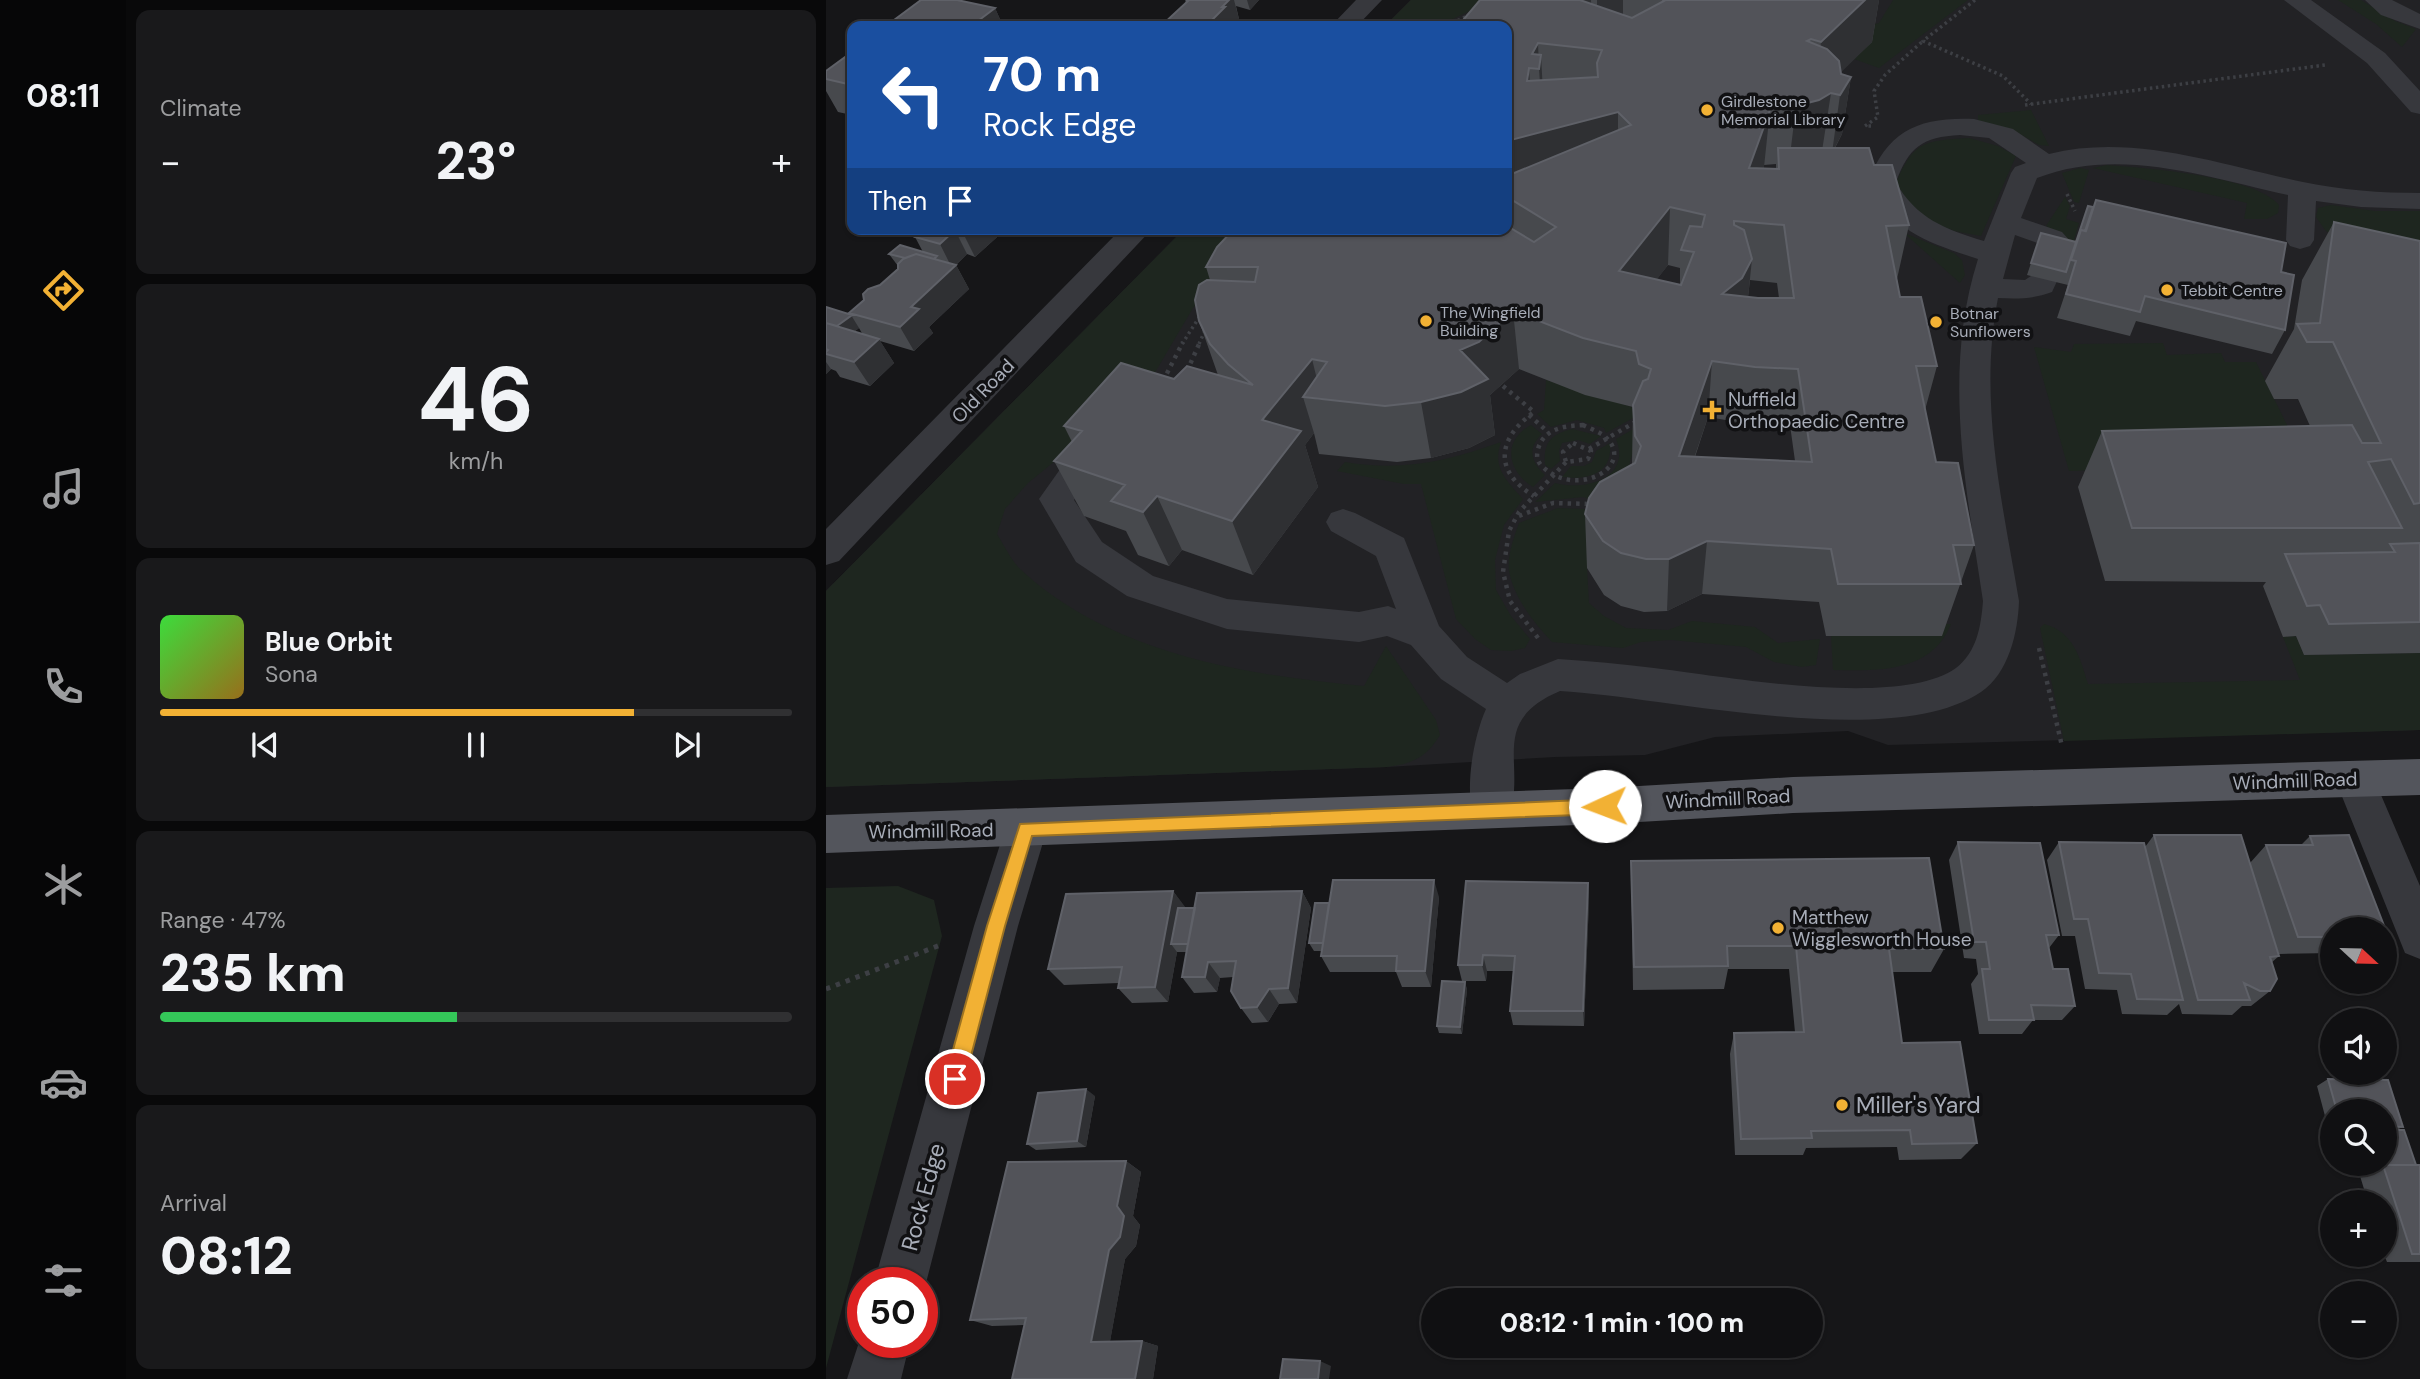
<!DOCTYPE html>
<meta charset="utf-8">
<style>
:root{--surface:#101012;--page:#19191b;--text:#f1f3f6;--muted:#9c9d9f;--line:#303032;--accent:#f2b134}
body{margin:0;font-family:"DM Sans",sans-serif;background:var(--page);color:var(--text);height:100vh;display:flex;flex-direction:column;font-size:26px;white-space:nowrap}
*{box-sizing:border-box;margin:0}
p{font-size:23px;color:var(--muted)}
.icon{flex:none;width:38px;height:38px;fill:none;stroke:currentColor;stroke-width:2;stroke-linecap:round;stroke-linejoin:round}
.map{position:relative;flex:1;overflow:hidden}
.details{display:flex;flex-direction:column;gap:10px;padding:10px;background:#09090a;width:700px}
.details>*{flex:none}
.hud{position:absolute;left:21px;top:21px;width:665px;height:214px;border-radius:14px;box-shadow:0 2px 5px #0004,0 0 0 2px var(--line);background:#1a4fa0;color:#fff;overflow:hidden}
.needle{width:46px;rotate:112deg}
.controls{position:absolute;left:1494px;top:917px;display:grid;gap:14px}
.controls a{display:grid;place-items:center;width:77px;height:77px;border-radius:50%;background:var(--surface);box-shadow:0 2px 5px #0004,0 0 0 2px var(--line);font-size:35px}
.speed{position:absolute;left:21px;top:1267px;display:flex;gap:14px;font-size:35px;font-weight:700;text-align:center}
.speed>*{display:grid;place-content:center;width:91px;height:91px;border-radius:50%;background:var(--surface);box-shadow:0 2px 5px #0004,0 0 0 2px var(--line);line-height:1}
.speed .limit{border:10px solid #d22;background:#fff;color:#111}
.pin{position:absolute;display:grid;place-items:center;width:60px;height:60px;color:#fff;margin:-30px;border:4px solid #fff;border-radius:50%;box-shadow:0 2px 7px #0007}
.me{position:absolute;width:77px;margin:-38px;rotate:268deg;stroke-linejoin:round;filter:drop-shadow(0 0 5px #0008)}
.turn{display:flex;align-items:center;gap:24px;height:147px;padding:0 21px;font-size:32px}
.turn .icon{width:91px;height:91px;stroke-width:2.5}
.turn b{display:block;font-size:49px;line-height:60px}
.then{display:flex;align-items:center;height:66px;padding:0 21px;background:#0003;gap:14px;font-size:26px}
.big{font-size:52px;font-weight:800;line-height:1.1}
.details .tile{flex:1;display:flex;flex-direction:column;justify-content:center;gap:10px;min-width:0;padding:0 24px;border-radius:14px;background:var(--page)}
.details .dial{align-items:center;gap:0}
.dial b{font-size:91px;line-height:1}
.song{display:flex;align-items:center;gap:21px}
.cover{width:84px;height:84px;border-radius:10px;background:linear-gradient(135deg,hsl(120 70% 55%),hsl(40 70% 35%))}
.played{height:7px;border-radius:4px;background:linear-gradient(90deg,var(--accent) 75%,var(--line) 75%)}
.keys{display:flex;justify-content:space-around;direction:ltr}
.heat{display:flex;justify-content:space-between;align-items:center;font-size:38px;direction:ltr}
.charge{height:10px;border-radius:5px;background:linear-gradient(90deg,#34c759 47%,var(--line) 0)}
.trip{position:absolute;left:595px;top:1288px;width:402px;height:70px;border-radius:35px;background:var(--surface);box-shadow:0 2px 5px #0004,0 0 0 2px var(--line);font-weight:800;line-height:70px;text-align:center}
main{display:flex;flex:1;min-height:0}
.menu{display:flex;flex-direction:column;width:126px;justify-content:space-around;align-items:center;background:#060607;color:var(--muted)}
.menu .icon{width:49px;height:49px}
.menu .current{color:var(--accent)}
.menu b{font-size:32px;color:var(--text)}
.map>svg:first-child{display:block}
</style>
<main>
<nav class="menu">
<b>08:11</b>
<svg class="icon current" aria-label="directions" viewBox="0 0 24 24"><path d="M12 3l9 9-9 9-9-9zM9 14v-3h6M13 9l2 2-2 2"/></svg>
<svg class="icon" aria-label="music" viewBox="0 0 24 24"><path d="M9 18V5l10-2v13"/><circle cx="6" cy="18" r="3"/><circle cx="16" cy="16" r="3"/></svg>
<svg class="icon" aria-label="phone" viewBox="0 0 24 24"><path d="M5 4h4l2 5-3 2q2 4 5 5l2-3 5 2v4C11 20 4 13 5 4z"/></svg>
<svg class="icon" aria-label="climate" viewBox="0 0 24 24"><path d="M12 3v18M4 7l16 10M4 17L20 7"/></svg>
<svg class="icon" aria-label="car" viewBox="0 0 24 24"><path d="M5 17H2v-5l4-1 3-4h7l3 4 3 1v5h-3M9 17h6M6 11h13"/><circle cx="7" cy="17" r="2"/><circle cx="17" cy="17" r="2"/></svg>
<svg class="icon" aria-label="filters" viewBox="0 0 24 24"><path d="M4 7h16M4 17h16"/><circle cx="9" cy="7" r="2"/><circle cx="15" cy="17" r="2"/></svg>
</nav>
<section class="details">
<div class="tile"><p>Climate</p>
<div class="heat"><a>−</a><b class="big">23°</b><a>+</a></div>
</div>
<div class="tile dial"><b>46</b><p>km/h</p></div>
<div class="tile">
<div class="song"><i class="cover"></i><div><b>Blue Orbit</b><p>Sona</p></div></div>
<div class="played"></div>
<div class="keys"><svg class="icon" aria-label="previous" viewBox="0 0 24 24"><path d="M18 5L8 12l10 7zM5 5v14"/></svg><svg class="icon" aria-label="pause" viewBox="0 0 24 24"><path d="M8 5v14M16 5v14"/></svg><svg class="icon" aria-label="next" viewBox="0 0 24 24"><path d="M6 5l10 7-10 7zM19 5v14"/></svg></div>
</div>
<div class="tile"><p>Range · 47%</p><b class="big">235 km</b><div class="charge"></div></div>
<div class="tile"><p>Arrival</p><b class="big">08:12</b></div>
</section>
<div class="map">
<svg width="1594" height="1379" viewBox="0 0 1594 1379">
<rect width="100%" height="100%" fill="#161618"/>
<path fill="#222225" d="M585,0H1594V730L1062,745L1022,731L889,737L819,755L729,757L561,767L0,787V591L358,229H681V26H559Z"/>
<path fill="#1e261f" d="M585,0H667L612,26H559Z
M1067,0H1142L1053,68L1028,59L1042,26L1053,23Z
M1512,0H1535L1569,21L1590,29L1576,47L1550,24Z
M1205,110L1223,146L1213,145L1189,131L1152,121V115Z
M1143,138L1172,146L1190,156L1155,236L1128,231L1091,216L1070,183C1088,140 1099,141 1143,138Z
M1281,165C1319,168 1430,176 1453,205L1452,213L1441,219H1418L1421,203L1267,168Z
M1254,168L1263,170L1253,203L1248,202L1236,173Z
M1239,197L1244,206L1240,219L1253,223L1247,244L1220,226Z
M1505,205L1549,211H1594V248L1509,238L1499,230L1490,217L1492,208Z
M358,229H472L393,279L367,308L321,386L202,483L179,509L171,534C178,545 185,560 194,569C285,654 419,675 538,686L560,646L610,720L614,735C601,757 586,764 561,767L0,787V591Z
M1078,233L1128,253L1136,260L1139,275L1134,283Z
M1337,343L1341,355L1395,353L1399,362H1430L1488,480L1350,468L1243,471L1208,347L1245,352L1248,344Z
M720,380L809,408L811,416L780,433L778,428L751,420L725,427L711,414L718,410Z
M818,423L804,461L803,474L775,503L757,497L709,502L729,483C758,491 806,479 790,439Z
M705,425L716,434C701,448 705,462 719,475L707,487C682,472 675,441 705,425Z
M746,429L775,436L764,444L752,440L736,443L733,451L734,461L725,469L719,465C717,443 725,434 746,429Z
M675,442C666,468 680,480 697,499L678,525L669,560L670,590L685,616L704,639L699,648L685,651L665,650L649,639L630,619L595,484H578L511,471L519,462C576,472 622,461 675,442Z
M784,443C787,474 762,480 736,477L745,466H758L766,462L770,451Z
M732,508L758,509L792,514L761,568L763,603L778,616L800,628L842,630L866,621L929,627L952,643L994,639L990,665L976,667L948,662L920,647L845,640L815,642L797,648L726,642C708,623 688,598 683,571C681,556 688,537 693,523Z
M1113,624H1125C1106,673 1051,671 1007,670L1005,636H1115Z
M1218,624C1248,632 1254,658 1262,684L1474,680L1457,637L1470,636L1478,655L1594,653V730L1238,741L1214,628Z
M72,886L108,900L116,936L0,1368V888Z"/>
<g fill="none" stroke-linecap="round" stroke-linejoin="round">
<path stroke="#3d3f44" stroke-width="3.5" stroke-dasharray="2.5 3.5" stroke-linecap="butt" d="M1149,0L1097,41L1177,76L1205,104
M621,26L645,14
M1199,105L1499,65
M1045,126H1039L1052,117L1048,91L1059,75L1097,41
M1241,194L1249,211
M356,344L376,313
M373,344L380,328"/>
<path stroke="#3d3f44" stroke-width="4.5" stroke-dasharray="3.5 5" stroke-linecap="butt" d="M361,371L374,342
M337,381L357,342
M677,386L708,412C671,439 667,471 708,496
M703,415L722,432
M757,425C763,428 771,431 777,435C813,463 754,500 718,468C711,462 710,457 712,449C718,428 739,426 757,425Z
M747,443L765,451L762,459L740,462L737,452Z
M763,449L811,421
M693,516L727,503L765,504
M712,638L684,601L677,572L683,531L693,512L740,462
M1213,648L1236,746"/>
<path stroke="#3d3f44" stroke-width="5" stroke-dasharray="4.5 6" stroke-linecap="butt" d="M0,989L117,944"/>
<path fill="#37383d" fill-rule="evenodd" d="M530,0H556L531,26H505Z
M1458,0H1485L1559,53L1594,91V114L1585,112L1541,63Z
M1539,0H1566L1594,14V29L1555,15Z
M1148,119L1187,129L1223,154C1308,133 1394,165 1477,182C1515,190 1555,193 1594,193V209L1535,207L1490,201L1488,240L1484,246L1474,249L1464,246L1460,240L1462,195C1381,177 1292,146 1211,178L1195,218L1236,232L1244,241L1237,255L1227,258L1217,255L1212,249L1214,244L1189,235L1177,279L1199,280C1210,273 1213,268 1228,272L1232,279L1226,292C1207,299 1192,299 1172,298C1152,399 1176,501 1193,601C1192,632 1183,673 1155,692C1065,752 842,697 734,691C658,723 705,769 680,823L665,828L650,823C637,794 647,738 660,709L615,679L585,645L561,636L533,642L401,629L301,596L250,562L213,499L247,451L259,448L271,451L276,460L248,500L276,542L327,576L401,599L533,612L562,606L570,609L550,556L505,531L500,522L505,513L517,509L529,513L578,538L613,626L641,657L681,683L694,674L732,659C764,661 796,664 828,668C897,676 1073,709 1130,668C1151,652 1155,626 1157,601C1140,487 1116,372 1152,259C1101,242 1068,233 1042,182C1062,130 1093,117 1148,119ZM1134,135L1163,138L1200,163L1189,167L1185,173L1158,241C1121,230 1089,218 1070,182C1083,147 1096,137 1134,135Z
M295,229H326L13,561L0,565V529Z
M1529,761L1543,767L1594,886V959L1579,953L1509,779L1515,767Z
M200,810L215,816L221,829L192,926L100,1283L96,1291V1283H48L148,926L179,829L185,816Z
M37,1330V1342H84L75,1379H21Z"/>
<path fill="#53555c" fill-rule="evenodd" d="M1594,759V795L967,813L779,824L0,853V815L779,788L967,777Z"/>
</g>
<path fill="#47494d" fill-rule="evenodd" d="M359,0H433L424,10L410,6L413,19L360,3Z
M654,0H1053L1046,42L1014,72L1015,74L1025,77L1016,134L1009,148L1048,165L1083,225L1071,279L1074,297L1111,366L1099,410L1110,462L1148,545L1116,636H1000L993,602L876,594L841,611L818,612L795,606L778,595L761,568L759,514L806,464L807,407L759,395L693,369L664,395L669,435L643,448L605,458L571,462L493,454L488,433L479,445L492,487L427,575L356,550L343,566L312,555L300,531L258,516L228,461L246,442L238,426L348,379L392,375L373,321L384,280L380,267L681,229V26ZM950,164V169L938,168V165ZM842,265L854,268V285L830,280ZM924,280L951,283L953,298H932L922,297ZM882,417L923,424L964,425L969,461L869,457Z
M169,8L177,26H60Z
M26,52V115L12,112L0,91V71Z
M1508,222L1594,241V653L1478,655L1470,636L1457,637L1437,586L1440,582L1279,581L1252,487L1276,431L1484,426L1472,399H1448L1439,381L1468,329L1476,280Z
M97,229H180L149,257L141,254L130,265L143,289L103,327L107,333L88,351L54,341L68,363L44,386L14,377L10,371L5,369L0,374V307L24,314L23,313L72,269V266L63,254L97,252L89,237ZM33,328L37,335L28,332Z
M1215,233L1250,242L1455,272L1459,330L1446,354L1310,321L1304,336L1231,318L1242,285L1201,275Z
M1328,835H1415L1424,863L1440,845H1475L1484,836L1523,835L1562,936L1559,938V929H1507V953L1453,954L1445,931L1453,956L1445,963L1451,979L1444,991L1425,1006H1416L1406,1015L1356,1014L1353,1004L1341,1015L1296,1014L1291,990L1259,989L1249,936H1236L1221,860L1233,842L1318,843L1319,847Z
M1132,842L1233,935L1223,948L1227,969L1249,1006L1236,1020H1207L1196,1034H1153L1145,984L1152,974L1150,959L1138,958L1123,860Z
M805,861L1118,949L1105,972H1066L1076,1043L1151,1143L1135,1159L1073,1160L1071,1147L980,1148L977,1155H909L904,1054L908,1033L969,1032L963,969H902L898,989L807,990Z
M762,883L763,900L758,1026L687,1025L684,1011L687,971H661L660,981H636L632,965Z
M347,891L359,908H369L476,891L485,908L471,1003L453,1004L442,1022L426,1023L415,1008L407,977L394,978L391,992L368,993L356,977L360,952H351L342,1002L306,1003L292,988L293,983L238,985L222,969Z
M613,897L605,987H576L570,972H504L495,956L496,951H488L483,943Z
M639,982L641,990L636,1034L613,1033L611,1026Z
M1502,1079L1562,1080L1577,1127L1570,1130H1578L1590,1165H1594V1262H1561L1558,1255H1559V1202H1542L1534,1176L1539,1173H1517L1514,1164H1559V1111H1507V1131H1503L1491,1086Z
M269,1096L260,1147L210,1150L201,1144Z
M300,1161L315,1172L307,1216L314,1225L310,1246L299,1259L284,1341H316L332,1346L327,1379H186L198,1325L166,1326L144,1320Z"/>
<path fill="#2f3033" d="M403,0H408L413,19L406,26H380Z
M421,0H433L424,10Z
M748,0H765L766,44Z
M771,0H797V30L771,48Z
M1039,0H1053L1046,42L988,99L995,42Z
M169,8L177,26H149L148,24Z
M712,43L713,68L715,55L718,112L717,126L713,69L706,54Z
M703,68L706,126L792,112V170L686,195L681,191V141L701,81Z
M1025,77L1016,134L1006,153L1014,95Z
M1005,93L996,151L963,164L970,106Z
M944,110L938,167L919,222L923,168Z
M844,207L842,265L793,329V271Z
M141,229H180L149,257L137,233Z
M129,230L141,254L126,268L114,244Z
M926,259L920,317L896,294Z
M130,265L143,289L103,327L107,333L88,351L74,327L85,307Z
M687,311L693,369L664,395L669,435L643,448L605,458L595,402L634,350Z
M25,315L33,328L19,339L11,326Z
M53,339L68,363L44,386L28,362Z
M486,359L496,400L477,397L488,433L479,445L492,487L427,575L406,521L436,420Z
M886,361L882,417L850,511L853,456Z
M0,362L5,369L0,374Z
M331,496L356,550L343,566L317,512Z
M881,541L876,594L841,611L843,559Z
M608,880L613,897L605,987L599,971Z
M762,883L763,900L758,1026L757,1011Z
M347,891L360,908L345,944L351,952L342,1002L329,987Z
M476,891L485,908L471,1003L462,988Z
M657,955L661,971L660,981L656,965Z
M382,962L394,978L391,992L379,977Z
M639,982L641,990L636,1034L634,1027Z
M443,989L453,1004L442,1022L431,1007Z
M260,1089L269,1096L260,1147L251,1141Z
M300,1161L315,1172L307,1216L314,1225L310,1246L299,1259L283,1347L265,1342Z
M316,1341L332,1346L327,1379H309Z
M494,1361L505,1366L503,1379H492Z"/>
<path fill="#525359" stroke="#5f6168" stroke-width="2" fill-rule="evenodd" d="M95,0H131L169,8L148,24L135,22L130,26H60Z
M360,0H403L396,7H399L380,26H335L363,0Z
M654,0H754L806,18L838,1L837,0H1039L995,42L985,39L981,41L1001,49L1013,61L1015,74L1025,77L1014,95L1005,93L993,100L970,106L936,107L944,110L923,168L953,169L952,148H1043L1048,165H1066L1083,225L1060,226L1074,297H1095L1111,366H1090L1110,462L1132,463L1148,545H1127L1135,584H1012L1005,549L881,541L843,559H820L795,553L777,541L759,514L763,498L774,482L809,463L815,446L809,436L807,405L817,381L822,379L825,369L813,364L810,351L757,338L687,311L653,342L634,350L662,379L635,392L595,402L559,406L477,397L501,362L486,359L436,420L475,431L406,521L331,496L317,512L285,501L299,485L228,461L256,431L238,426L295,363L348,379L361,366L427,385L402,364L384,344L373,321L369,300L373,285L381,280L429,282L432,267H380L391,247L408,229H681V226L708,242L730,227L683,198L686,195L681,191V176L805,125L792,112L681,141V26H632ZM712,43L776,50L771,63L772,77L701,81L703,68L713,69L715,55L706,54ZM844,207L879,215L876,227L864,226L855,250L868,252L855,285L793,271ZM908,221L958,225L968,298H932L896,294L916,278L926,259L918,230L908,225ZM886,361L929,367L972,369L986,462L853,456Z
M26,52V85L0,79V71Z
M1270,200L1460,243L1455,272L1468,275L1459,330L1319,296L1314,312L1240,294L1250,261L1245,260L1255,230L1260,231Z
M1262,206L1267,207L1259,231L1255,230L1250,242Z
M1508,222L1594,241V503L1588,504L1565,459L1542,462L1576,528H1306L1276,431L1526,425L1536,443H1555L1507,342H1481L1471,324L1494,323Z
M97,229H141L137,233L129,230L114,244L89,237Z
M1215,233L1250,242L1240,272L1205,263Z
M74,245L111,256L108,259L90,254L79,258L63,254Z
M90,254L130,265L85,307L93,309L74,327L23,313L38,300L37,294L42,289L54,285L72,269V264L77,259Z
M0,307L26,315L11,326L0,323Z
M0,323L53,339L28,362L0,354V352L2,350L0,349Z
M1594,543V622L1503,624L1494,605L1481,606L1459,554L1569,552L1564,544Z
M1328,835H1415L1453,956L1444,957L1451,979L1444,991H1434L1418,983L1424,1000H1372Z
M1523,835L1562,936H1559V929H1507V937H1472L1440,845H1487L1484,836Z
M1132,842L1214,843L1233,935H1220L1227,969H1242L1249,1006L1205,1005L1208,1020H1163L1156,969H1164L1160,942H1148Z
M1233,842L1318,843L1357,1000L1311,999L1305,974L1273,973L1262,919H1248Z
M1103,858L1118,949H1063L1076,1043L1134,1042L1151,1143L1086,1144L1084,1130L985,1131L986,1138L915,1139L908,1033L978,1032L970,946H901L902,966L808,967L805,861Z
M507,880H608L599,971H570L571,956H495Z
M640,881L762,883L757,1011H684L689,956L657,955L656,965H632Z
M347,891L329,987L292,988L296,967L222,969L240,894Z
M476,891L462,988L443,989L431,1007L415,1008L405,991L410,961L382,962L379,977H356L371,893Z
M489,903H503L497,943H483Z
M352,908H369L362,944H345Z
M616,981L639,982L634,1027L611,1026Z
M1502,1079L1562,1080L1577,1127L1559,1126V1111H1511Z
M260,1089L251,1141L201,1144L212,1093Z
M1559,1130H1578L1590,1165H1557L1551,1168L1529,1167L1528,1164H1559Z
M300,1161L291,1206L298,1216L294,1237L283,1250L265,1342L316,1341L309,1379H186L200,1318L144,1320L182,1162Z
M1557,1165H1594V1254H1586Z
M457,1359L494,1361L492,1379H454Z"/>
<path fill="#f2b134" stroke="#9d7322" stroke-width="2" d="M779,799L785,801L788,806L785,811L779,814L206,836L179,926L139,1079L136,1086L129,1089L122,1086L119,1079L161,926L194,824Z"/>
<g fill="#f2b134" stroke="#111113" stroke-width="2.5">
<circle cx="881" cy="110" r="7"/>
<circle cx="1341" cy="290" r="7"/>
<circle cx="600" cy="321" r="7"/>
<circle cx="1110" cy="322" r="7"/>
<path d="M882.5 399.5h7v7h7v7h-7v7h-7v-7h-7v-7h7z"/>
<circle cx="952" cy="928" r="7"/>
<circle cx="1016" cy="1105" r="7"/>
</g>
<g text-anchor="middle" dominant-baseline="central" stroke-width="7" stroke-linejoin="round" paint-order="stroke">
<g font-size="16" fill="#a8adb8" stroke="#111113" text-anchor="start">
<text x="895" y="101">Girdlestone<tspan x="895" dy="18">Memorial Library</tspan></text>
<text x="1355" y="290">Tebbit Centre</text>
<text x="614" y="312">The Wingfield<tspan x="614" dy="18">Building</tspan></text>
<text x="1124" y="313">Botnar<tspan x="1124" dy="18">Sunflowers</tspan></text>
</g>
<g font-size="19" fill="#a8adb8" stroke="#111113">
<text transform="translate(157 391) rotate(-46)">Old Road</text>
<text transform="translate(1469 781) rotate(-2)">Windmill Road</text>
<text transform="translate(902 799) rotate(-3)">Windmill Road</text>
<text transform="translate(105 831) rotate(-1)">Windmill Road</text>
</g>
<g font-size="19" fill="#a8adb8" stroke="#111113" text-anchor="start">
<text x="902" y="399">Nuffield<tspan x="902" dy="22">Orthopaedic Centre</tspan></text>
<text x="966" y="917">Matthew<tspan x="966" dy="22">Wigglesworth House</tspan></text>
</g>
<g font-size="23" fill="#a8adb8" stroke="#111113" text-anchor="start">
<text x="1030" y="1105">Miller's Yard</text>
</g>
<g font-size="23" fill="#a8adb8" stroke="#111113">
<text transform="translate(97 1197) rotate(-75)">Rock Edge</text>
</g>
</g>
</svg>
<div class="controls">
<a><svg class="needle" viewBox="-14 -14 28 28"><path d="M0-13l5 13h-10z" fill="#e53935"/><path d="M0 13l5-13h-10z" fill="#9c9d9f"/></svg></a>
<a><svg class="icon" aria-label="sound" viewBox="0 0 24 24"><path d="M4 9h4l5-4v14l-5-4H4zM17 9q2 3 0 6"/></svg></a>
<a><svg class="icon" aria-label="search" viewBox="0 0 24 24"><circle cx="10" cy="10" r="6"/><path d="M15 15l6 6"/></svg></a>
<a>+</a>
<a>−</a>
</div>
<div class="speed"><div class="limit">50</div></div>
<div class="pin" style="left:129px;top:1079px;background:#d93025"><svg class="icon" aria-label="arrive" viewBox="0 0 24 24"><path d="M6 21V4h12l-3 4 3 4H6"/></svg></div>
<svg class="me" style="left:779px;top:806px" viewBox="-20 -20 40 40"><circle r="19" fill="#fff"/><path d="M0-13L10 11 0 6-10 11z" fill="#f2b134"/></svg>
<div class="trip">08:12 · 1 min · 100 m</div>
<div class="hud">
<div class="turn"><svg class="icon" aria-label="left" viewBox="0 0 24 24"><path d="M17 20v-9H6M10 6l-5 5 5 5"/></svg><div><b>70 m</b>Rock Edge</div></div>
<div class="then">Then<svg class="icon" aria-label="arrive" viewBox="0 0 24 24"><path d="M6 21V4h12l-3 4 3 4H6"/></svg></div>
</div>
</div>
</main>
